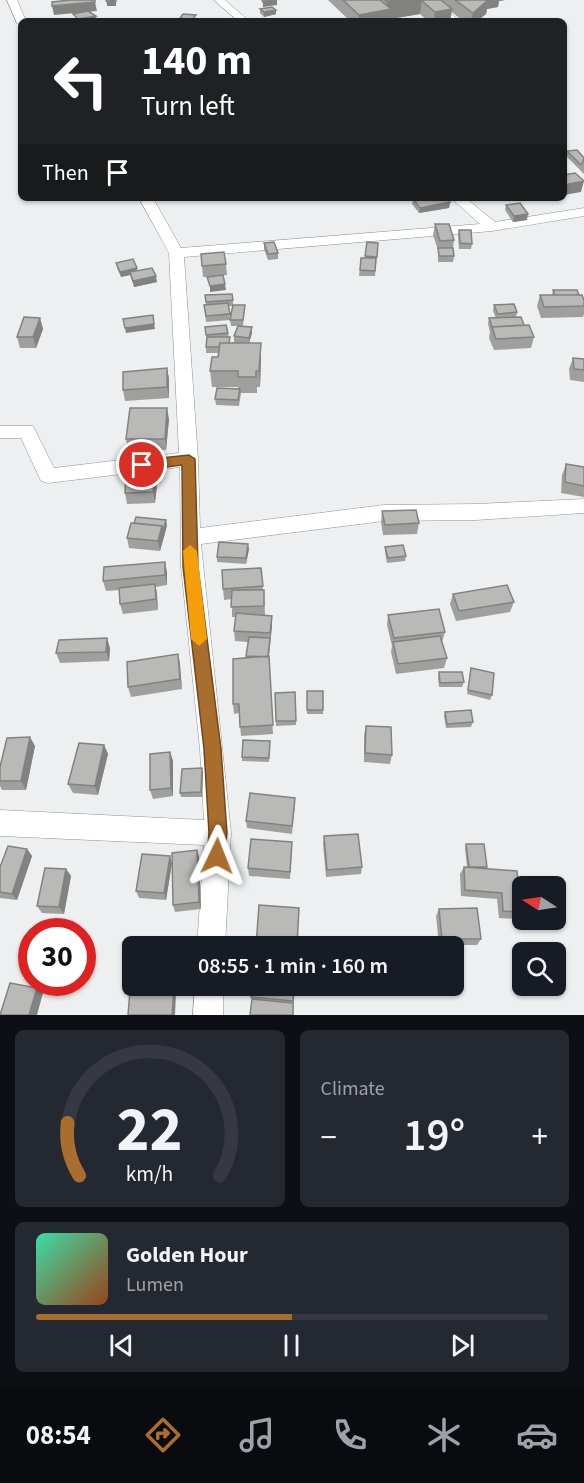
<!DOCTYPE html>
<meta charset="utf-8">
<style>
:root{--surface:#171b24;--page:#242831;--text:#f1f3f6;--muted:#9ea1a6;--line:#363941;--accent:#a96e2e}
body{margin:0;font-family:"Source Sans 3",sans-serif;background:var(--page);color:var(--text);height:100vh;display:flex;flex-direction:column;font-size:22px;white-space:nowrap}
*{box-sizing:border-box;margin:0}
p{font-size:20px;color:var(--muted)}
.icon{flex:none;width:33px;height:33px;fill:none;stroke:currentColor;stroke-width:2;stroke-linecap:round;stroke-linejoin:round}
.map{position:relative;height:1015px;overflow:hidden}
.sheet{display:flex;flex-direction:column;gap:15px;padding:15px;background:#0d0f14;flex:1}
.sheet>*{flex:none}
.top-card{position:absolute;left:18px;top:18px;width:549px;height:183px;border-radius:9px;box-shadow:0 2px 4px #0004;background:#202124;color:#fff;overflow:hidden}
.needle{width:39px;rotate:282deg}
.buttons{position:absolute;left:512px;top:876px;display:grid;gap:12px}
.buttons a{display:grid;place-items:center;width:54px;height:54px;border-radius:9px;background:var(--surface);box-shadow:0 2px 4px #0004;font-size:30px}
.speed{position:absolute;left:18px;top:918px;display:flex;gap:12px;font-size:30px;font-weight:700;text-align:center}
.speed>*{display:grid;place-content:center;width:78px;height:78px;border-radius:50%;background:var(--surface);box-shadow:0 2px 4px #0004;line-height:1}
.speed .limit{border:9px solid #d22;background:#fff;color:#111}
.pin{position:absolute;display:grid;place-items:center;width:51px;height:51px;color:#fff;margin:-26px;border:3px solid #fff;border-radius:50%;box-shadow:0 2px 6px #0007}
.me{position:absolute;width:66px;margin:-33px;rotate:2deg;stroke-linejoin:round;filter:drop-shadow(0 0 4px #0008)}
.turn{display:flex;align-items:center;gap:21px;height:126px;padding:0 24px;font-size:27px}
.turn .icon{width:78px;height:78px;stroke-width:2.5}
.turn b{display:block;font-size:42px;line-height:51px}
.then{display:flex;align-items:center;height:57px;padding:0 24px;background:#0003;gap:12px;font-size:22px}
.big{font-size:45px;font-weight:600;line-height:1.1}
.sheet .card{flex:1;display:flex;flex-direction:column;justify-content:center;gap:9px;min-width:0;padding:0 21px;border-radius:9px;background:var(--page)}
.sheet .dial{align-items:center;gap:0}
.dial svg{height:156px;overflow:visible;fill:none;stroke:var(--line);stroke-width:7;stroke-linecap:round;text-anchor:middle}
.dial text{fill:var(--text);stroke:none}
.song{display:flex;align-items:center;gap:18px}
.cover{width:72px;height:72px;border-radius:9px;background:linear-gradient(135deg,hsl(160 70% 55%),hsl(20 70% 35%))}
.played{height:6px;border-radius:3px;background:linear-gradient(90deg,var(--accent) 50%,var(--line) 50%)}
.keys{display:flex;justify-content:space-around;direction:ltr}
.heat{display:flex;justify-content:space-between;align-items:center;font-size:33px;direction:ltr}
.sheet .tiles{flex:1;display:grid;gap:15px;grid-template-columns:1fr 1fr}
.card:last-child{grid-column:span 2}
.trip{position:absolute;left:122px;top:936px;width:342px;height:60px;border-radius:9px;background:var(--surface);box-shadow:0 2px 4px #0004;font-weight:600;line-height:60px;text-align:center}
.tabs{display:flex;height:96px;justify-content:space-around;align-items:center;background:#090b0e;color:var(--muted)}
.tabs .icon{width:42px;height:42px}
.tabs .active{color:var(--accent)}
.tabs b{font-size:27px;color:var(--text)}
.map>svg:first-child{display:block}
</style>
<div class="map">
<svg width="584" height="1015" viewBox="0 0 584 1015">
<rect width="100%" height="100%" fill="#eeeff0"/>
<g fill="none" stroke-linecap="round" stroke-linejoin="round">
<g stroke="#919293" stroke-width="1">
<path id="minor" d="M7,0H17L26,21L17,23Z
M214,0H225L249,21H238Z
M422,0H433L460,21H448Z
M139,198H153L181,248L480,224L451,198H466L495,222L584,208V216L492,231L184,257L198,459L200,528L384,505L476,504L584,499V513L476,520L384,521L201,544L231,833L225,946H197L204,845L0,836V810L204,820L200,749L181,567L180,467L48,483L41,481L21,438H0V426H33L54,468L179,453L169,253Z
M195,986H223V1015H193Z"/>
</g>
<use href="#minor" fill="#fff" fill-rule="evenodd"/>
</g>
<path fill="#9f9f9e" d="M328,0H505L499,1L498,7L487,9L486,14L477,21H463L452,12L450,21H428L420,14L390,19V21H350Z
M260,9L276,10V14L264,17L260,13Z
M180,18L196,20L195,21H180Z
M567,151L584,158V174L566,156Z
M413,199L450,202L449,208L419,213L412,204Z
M506,205L527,220L513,222L505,210Z
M435,224L454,240L453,248L454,256L453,262H438V250L433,235Z
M459,230L472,244L471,249H459L458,235Z
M367,242L378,243L375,276H359L361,258H365Z
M264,243L278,253V259L268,260L264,249Z
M201,254L226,264L227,275L203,277Z
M116,263L137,271L157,282L134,287L130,275L121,277L117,268Z
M553,290L579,295L584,300V314L583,317L541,318L537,306L540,295H552Z
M205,295L233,300V305H245L243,326L252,327V333L249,343H261V359L260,387H257V393H241L239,406L216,405L215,399L238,389V387H212L210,371L218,357L219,353H206V347L207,339L205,327L228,333L230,343L234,342V336L238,326H231L230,320L232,306H229L230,320L206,322L204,305H206Z
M494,305L517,312L516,318L534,337L531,348L494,350L489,338L490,332L488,324L489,318H496L493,311Z
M40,318L43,329L36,348H20L17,337Z
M573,358L584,359V382L570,380L569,369Z
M167,368L169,379V398L125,401L123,390Z
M169,419L166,450H128L126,439Z
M162,461L163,476L155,477L157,485L155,503L127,504L125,493L129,475V464Z
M566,464L584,467V497L561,493L562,475Z
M382,511L419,523L417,534L383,535L381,522Z
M167,525L160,551L129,548L127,538Z
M385,547L406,556L405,561L387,563L385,552Z
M249,549L246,564L217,562V557Z
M261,568L263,590H264L265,615L272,616V626L269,656L273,734L241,736L239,713L234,714L233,704L246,658L248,642L235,641L234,631L236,617H232V599L224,600L223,589Z
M167,572V585L156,587L158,610L123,614L120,604V590L106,591L103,581Z
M453,594L514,602L510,612L456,621L450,604Z
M388,615L445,632L442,642L447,658L444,668L396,674L391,652L392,646L387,625Z
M110,648L109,661L60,663L56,653Z
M178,654L182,689L131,697L128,687Z
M471,668L492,695L490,700L467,694Z
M439,672L464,682L462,687H439L438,677Z
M307,691L323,710V714H307Z
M295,692L296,725L276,726L275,693Z
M445,712L473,722L471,727L446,728L444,716Z
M366,726L392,755L390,764L364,762V735Z
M104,745L108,754L98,795L73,793L68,784Z
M270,745L269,762L242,761V757Z
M35,746L26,790H2L0,786V767Z
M170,752L173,761V796L153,799L150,790Z
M202,768L203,773L202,797H181L180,793Z
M295,806L292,834L247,828L246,821Z
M324,836L362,867L361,874L326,877L323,844Z
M466,844L487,867L486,868L521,912L516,919L499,918L497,899L461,896L460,874L464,867H467L465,848Z
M27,849L32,856L17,900L0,898V867Z
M197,850L199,857L201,909L175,912L173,905L172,863L166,900L139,898L136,891L172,863Z
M292,850L290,879L249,876L248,868Z
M66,869L71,876L64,914L42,913L37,906Z
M439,909L481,939L477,945H439L436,916Z
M295,986L293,1015L252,999L251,997Z"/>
<path fill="#828281" d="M277,0V5L263,7V2Z
M401,0H422L420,14L390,19V21H358L359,15L386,10L387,2Z
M488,0H505L499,1L498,7L487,9L486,14L477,21H471L473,13Z
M116,1V6H107V2Z
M95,2L97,11L54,15L52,6Z
M452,9L450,21H434L435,12Z
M276,10V14L264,17V12Z
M96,16L97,21H78V19Z
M584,181L581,192L564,195V185Z
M450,202L449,208L419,213L420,208Z
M528,214L527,220L513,222L514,216Z
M137,268V273L130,272V275L121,277L120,272Z
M156,276L157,282L134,287L133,281Z
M225,284L226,290L210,292V286Z
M40,318L43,329L36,348L33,337Z
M154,324L155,329L126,333L125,328Z
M252,327V333L249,343V338Z
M261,343V359L260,387L259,371Z
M167,368L169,379V398L167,387Z
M167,408L169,419L166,450L165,439Z
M155,474L157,485L155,503L153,492Z
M166,520L167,525L164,537L163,531Z
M162,526L164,537L160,551L158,541Z
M248,544L249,549L246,564V558Z
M165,562L167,572V585L165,575Z
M155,584L157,594L158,610L156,599Z
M272,616V626L268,663V658Z
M107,638L110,648L109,661L106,652Z
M178,654L180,664L182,689L180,679Z
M30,737L35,746L26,790L21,781Z
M104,745L108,754L98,795L95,786Z
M170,752L173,761V796L171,788Z
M202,768L203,773L202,797L201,792Z
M27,849L32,856L17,900L12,894Z
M197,850L199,857L201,909L199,902Z
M170,856L172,863L166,900L164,893Z
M66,869L71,876L64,914L59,907Z
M37,988L43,993L37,1015H29Z
M174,988L176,993L175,1015H172Z"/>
<path fill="#b9b9b8" stroke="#828281" stroke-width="1.5" d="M70,0H95V2L52,6V2Z
M106,0H115L116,1L107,2Z
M262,0H277L263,2Z
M343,0H380L391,9L359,15Z
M385,0H401L387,2Z
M421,0H441L452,9L435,12Z
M455,0H488L473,13Z
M272,7L276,10L264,12L260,9Z
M88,11L96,16L78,19L73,14Z
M183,14L196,15L192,20L180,18Z
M577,150L584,158L582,164H580L567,151Z
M575,173L584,181L564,185V175Z
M418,198H446L450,202L420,208L413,199Z
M520,203L528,214L514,216L506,205Z
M435,224H449L454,240L440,241Z
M459,230H471L472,244L460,243Z
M274,242L278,253L268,254L264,243Z
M367,242L378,243L377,257L365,256Z
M438,248H453L454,256H439Z
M224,252L226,264L202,266L201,254Z
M361,258H376L375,271L360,270Z
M133,259L137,268L120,272L116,263Z
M152,268L156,276L133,281L130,272Z
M223,275L225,284L210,286L207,277Z
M553,290H577L579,295H555Z
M232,294L233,300L206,302L205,295Z
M540,295H582L584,300V306L544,307Z
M228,303L230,314L206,316L204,305Z
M514,304L517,312L498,314L494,305Z
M233,305H245L243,320H230Z
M153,315L154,324L125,328L123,319Z
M24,317L40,318L33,337H17Z
M521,317L524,325L492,327L489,318Z
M226,325L228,333L206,335L205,327Z
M529,325L534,337L496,339L492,327Z
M238,326L252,327L249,338L234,336Z
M207,337H230L229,343H220L219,347H206Z
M220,343H261L259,371H256V377H238V371H210L212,357H218Z
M573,358L584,359V370L574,369Z
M167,368V387L123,390V372Z
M217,388L240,389L238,400L215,399Z
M130,408H167L165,439H126Z
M162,461V471L129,474V464Z
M566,464L584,467V486L565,482Z
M155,474L153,492L125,493L126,475Z
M416,510L419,523L385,525L382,511Z
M136,517L166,520L163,531L162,526L134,523Z
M131,523L162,526L158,541L127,538Z
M219,542L248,544L246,558L217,557Z
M403,545L406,556L388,558L385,547Z
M165,562V575L103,581L104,567Z
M261,568L263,586L223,589L222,570Z
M155,584L156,599L120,604L119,588Z
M507,585L514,602L459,611L453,594Z
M232,590H264V606L231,607Z
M439,609L445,632L394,638L388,615Z
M236,613L272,616L270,633L234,631Z
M440,636L447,658L398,664L393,642Z
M249,637L270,638L268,657L246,656Z
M107,638L106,652L56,653L59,640Z
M178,654L180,679L128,687L127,662Z
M269,656L273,725L240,727L239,704H233V659Z
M471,668L494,673L492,695L468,690Z
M439,672H462L464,682L440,683Z
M307,691H323V710H307Z
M295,692L296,721H276L275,693Z
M471,710L473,722L447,724L445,712Z
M366,726L391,727L392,755L365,753Z
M30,737L21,781H0V767L7,738Z
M243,740L270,741L269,758L242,757Z
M79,743L104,745L95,786L68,784Z
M170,752L171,788L150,790V754Z
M202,768L201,792L180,793L182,769Z
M250,793L295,798L292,826L246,821Z
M358,834L362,867L327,870L324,836Z
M251,839L292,842L290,872L248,868Z
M466,844H484L487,867H469Z
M8,846L27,849L12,894L0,892V867Z
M197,850L199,902L173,905L172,853Z
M142,854L170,856L164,893L136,891Z
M464,867L517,871L521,912L503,911L502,893L465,890Z
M45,868L66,869L59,907L37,906Z
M259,905L299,908L297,946H256Z
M477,908L481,939H442L439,909Z
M10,983L37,988L29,1015H0Z
M252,986H294L293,1001L251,997Z
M174,988L172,1015H128L130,990Z
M252,999L293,1003V1015H250Z"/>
<path fill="#a96e2e" stroke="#6e481e" stroke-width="1.5" d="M189,455L195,459L198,567L221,749L227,833L223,862L217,865L210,862L207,856L209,833L204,749L183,567L182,465L142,470L135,465L142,460Z"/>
<path fill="#f59e0b" d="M190,545L197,551L207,639L199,646L191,639L183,551Z"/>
</svg>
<div class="buttons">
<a><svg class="needle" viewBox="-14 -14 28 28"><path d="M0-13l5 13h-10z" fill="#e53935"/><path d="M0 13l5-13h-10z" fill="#9ea1a6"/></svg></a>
<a><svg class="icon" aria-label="search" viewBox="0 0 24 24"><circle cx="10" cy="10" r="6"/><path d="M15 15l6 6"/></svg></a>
</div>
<div class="speed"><div class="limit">30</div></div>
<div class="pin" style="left:142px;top:465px;background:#d93025"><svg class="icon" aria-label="arrive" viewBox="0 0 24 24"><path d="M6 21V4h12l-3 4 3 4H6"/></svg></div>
<svg class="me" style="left:217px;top:856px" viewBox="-20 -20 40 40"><path d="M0-17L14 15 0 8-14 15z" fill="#a96e2e" stroke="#fff" stroke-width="4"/></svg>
<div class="trip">08:55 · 1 min · 160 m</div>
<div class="top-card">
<div class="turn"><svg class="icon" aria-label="left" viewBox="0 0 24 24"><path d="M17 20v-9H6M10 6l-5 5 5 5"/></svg><div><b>140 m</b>Turn left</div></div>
<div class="then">Then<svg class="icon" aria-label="arrive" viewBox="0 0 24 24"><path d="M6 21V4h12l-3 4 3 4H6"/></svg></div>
</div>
</div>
<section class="sheet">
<div class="tiles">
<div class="card dial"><svg viewBox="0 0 100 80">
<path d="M14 69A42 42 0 1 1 86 69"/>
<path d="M14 69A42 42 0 0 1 8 42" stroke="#a96e2e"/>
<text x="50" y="56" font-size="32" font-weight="700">22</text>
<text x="50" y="72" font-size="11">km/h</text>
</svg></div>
<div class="card"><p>Climate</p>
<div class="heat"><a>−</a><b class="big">19°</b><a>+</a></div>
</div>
<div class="card">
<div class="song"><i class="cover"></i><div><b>Golden Hour</b><p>Lumen</p></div></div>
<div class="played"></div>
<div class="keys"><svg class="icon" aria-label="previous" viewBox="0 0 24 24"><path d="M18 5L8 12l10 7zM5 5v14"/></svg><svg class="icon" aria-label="pause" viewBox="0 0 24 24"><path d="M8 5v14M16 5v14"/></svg><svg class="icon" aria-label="next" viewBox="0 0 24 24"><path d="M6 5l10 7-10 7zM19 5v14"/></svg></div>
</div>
</div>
</section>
<nav class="tabs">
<b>08:54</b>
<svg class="icon active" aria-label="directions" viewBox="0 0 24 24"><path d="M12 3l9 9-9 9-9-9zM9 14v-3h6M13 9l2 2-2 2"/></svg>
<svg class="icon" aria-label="music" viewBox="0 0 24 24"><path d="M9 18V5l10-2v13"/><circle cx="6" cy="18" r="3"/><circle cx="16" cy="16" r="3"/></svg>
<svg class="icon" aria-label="phone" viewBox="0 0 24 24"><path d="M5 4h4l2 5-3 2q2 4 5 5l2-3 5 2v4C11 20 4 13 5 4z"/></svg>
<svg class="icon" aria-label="climate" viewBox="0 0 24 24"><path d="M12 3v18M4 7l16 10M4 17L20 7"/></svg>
<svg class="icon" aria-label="car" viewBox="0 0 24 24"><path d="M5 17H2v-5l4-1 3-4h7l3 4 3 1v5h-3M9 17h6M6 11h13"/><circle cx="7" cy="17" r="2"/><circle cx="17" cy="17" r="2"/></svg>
</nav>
